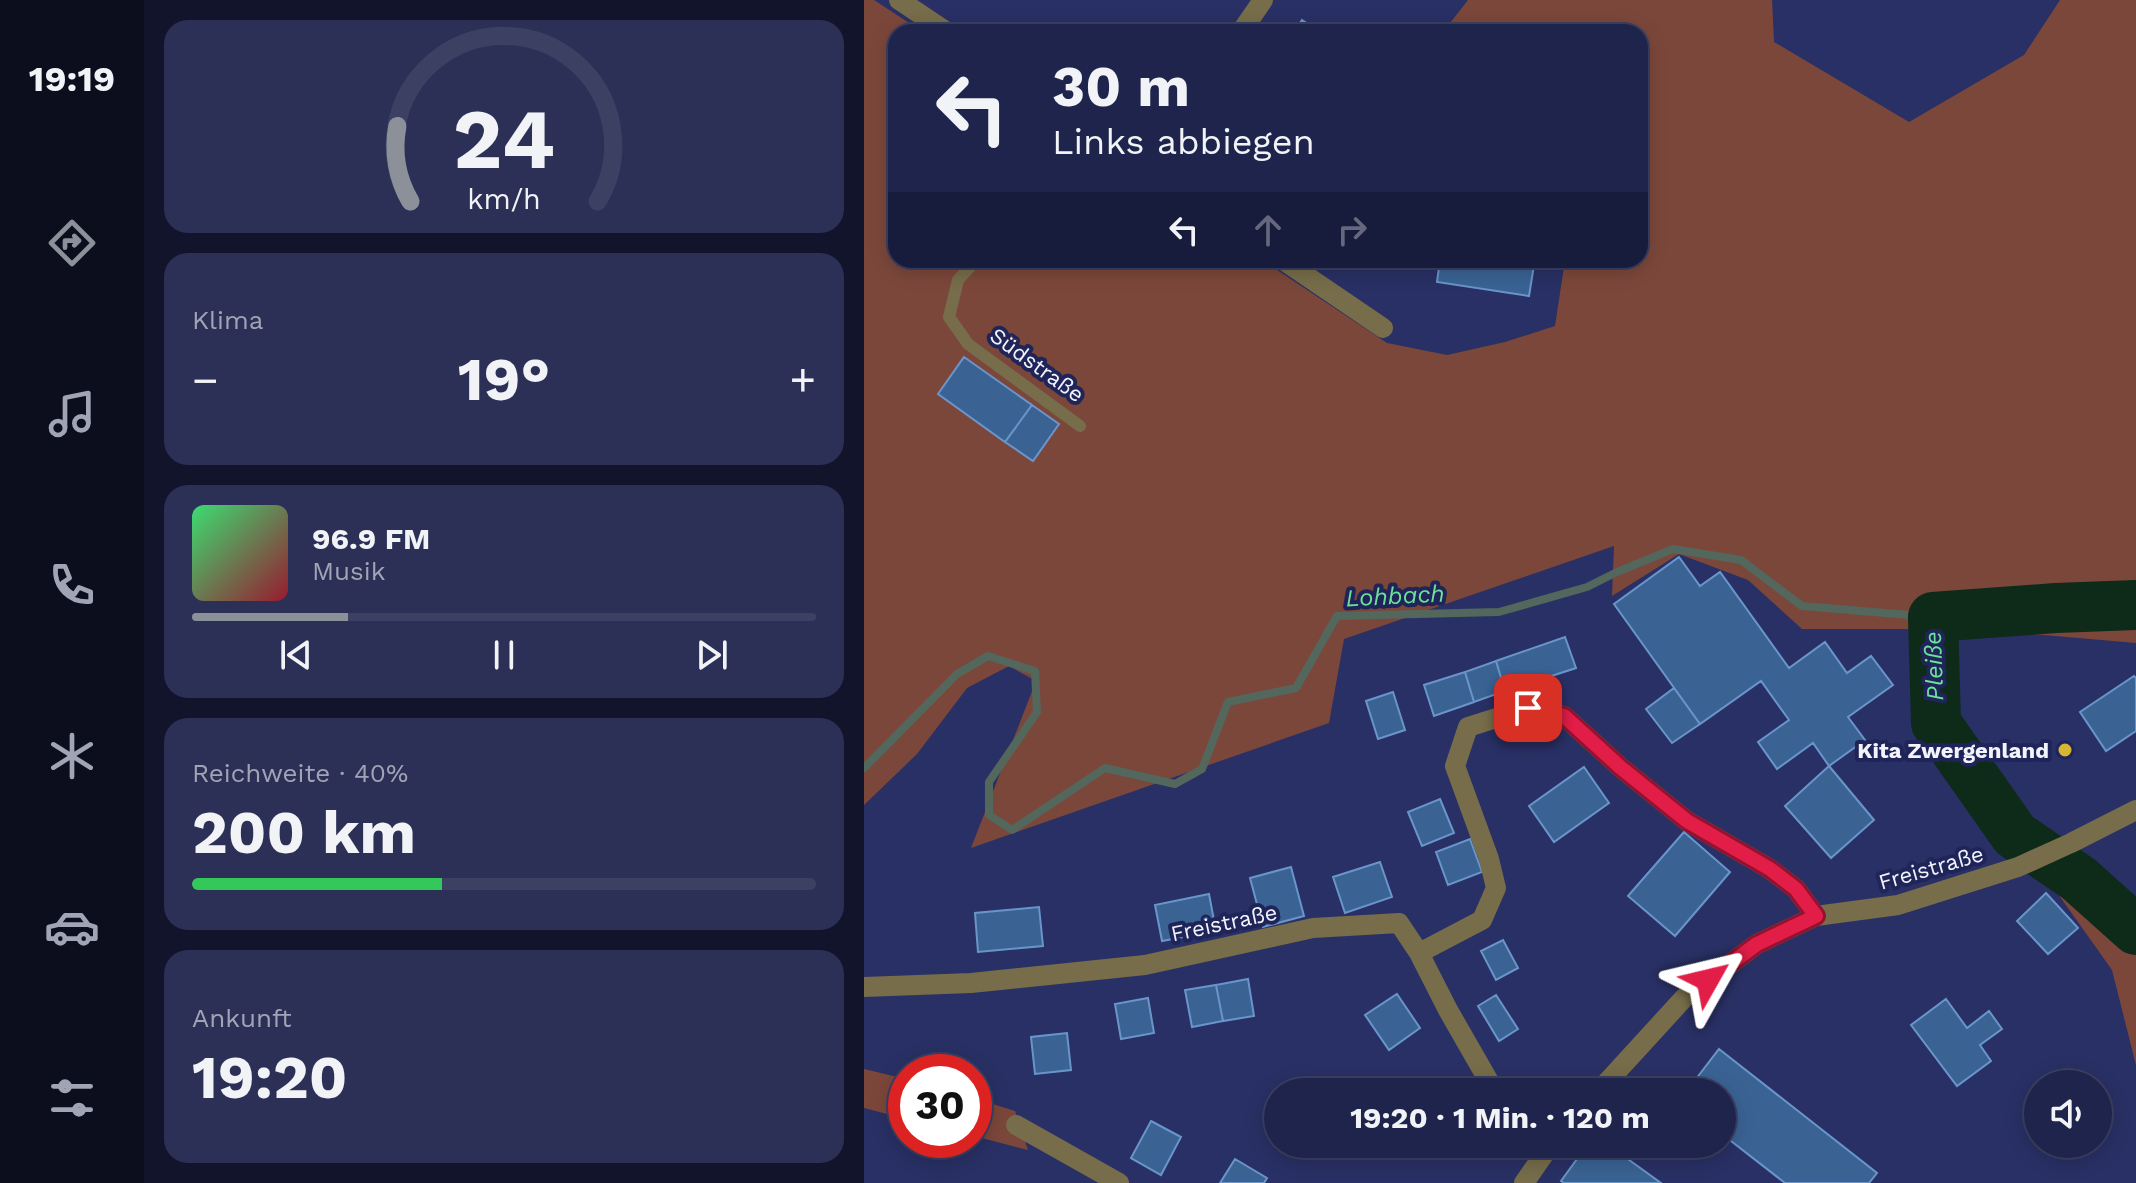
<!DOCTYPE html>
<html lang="de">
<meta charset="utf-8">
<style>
:root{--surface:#1f244c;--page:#2c3056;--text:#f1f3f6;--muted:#a1a4b5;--line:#3c4164;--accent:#8c9099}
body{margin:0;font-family:"Work Sans",sans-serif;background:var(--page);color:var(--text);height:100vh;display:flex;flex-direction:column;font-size:30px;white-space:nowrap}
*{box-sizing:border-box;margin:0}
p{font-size:26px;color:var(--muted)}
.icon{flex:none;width:44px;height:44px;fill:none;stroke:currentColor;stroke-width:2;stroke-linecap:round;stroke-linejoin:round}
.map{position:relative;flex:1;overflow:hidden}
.panel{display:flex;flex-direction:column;gap:20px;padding:20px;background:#11142a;width:720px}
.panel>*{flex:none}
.banner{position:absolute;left:24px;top:24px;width:760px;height:244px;border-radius:24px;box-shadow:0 4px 20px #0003,0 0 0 2px var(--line);background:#1f244c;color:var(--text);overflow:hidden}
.fabs{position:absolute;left:1160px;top:1070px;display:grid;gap:16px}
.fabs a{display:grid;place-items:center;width:88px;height:88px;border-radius:50%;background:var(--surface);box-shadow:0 4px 20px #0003,0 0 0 2px var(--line);font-size:40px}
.speed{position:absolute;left:24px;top:1054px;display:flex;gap:16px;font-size:40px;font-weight:700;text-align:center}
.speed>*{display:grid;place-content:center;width:104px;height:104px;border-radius:50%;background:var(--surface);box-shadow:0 4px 20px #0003,0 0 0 2px var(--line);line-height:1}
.speed .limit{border:12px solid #d22;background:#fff;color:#111}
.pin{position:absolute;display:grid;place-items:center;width:68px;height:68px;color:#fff;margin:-34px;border-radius:16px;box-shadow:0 4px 12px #0006}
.me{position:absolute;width:88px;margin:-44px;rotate:53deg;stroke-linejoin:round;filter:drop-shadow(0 0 6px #0008)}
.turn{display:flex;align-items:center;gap:28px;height:168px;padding:0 32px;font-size:36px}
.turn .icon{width:104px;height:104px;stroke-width:2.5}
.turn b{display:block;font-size:56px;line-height:68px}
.lanes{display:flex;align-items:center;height:76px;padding:0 32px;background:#0003;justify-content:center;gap:40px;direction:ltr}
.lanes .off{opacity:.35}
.big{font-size:60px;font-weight:700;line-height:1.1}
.panel .widget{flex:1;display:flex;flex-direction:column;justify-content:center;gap:12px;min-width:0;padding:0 28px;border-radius:24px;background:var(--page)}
.panel .dial{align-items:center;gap:0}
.dial svg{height:208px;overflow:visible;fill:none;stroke:var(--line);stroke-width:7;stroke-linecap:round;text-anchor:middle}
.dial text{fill:var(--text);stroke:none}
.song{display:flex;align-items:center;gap:24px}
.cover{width:96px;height:96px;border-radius:12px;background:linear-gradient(135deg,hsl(140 70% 55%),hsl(350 70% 35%))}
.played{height:8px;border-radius:4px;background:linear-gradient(90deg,var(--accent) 25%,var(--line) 25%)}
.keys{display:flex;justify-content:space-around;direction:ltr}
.heat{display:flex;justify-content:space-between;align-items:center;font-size:44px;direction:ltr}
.charge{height:12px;border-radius:6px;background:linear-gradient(90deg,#34c759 40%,var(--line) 0)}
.trip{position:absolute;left:400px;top:1078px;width:472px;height:80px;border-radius:40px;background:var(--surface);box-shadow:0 4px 20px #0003,0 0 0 2px var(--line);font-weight:700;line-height:80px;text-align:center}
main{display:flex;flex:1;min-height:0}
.menu{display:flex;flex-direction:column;width:144px;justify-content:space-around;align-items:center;background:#0c0e1e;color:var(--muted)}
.menu .icon{width:56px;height:56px}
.menu .current{color:var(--accent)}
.menu b{font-size:36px;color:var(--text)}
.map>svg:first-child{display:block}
</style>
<main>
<nav class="menu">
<b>19:19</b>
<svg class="icon current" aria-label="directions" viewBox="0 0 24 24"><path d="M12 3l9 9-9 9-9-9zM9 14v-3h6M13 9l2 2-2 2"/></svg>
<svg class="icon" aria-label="music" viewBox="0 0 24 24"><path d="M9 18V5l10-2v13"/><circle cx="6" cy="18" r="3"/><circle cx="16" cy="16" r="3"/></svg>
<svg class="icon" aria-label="phone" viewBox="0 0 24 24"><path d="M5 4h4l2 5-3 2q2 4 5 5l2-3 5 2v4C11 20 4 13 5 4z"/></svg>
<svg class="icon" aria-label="climate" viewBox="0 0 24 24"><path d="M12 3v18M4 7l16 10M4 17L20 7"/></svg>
<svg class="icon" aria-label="car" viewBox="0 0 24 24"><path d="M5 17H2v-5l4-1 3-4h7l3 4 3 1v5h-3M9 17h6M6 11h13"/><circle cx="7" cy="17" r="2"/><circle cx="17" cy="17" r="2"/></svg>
<svg class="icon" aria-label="filters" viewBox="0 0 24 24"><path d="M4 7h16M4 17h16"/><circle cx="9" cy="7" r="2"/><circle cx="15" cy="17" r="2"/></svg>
</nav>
<section class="panel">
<div class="widget dial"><svg viewBox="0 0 100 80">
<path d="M14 69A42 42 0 1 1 86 69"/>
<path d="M14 69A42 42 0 0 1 9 40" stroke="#8c9099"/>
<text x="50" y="56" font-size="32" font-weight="700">24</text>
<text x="50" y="72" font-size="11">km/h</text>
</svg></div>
<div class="widget"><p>Klima</p>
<div class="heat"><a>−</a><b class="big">19°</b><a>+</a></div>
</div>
<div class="widget">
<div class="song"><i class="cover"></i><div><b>96.9 FM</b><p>Musik</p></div></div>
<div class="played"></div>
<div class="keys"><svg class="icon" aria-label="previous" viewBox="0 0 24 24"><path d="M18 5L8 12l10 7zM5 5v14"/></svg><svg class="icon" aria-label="pause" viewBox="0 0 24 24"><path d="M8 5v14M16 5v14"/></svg><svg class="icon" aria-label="next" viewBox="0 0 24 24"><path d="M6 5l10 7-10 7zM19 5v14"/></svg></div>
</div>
<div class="widget"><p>Reichweite · 40%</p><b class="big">200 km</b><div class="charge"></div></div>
<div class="widget"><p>Ankunft</p><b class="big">19:20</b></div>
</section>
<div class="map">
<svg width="1272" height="1183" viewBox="0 0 1272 1183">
<rect width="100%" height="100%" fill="#293065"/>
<path fill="#7c473b" d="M0,0H10L59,32H32V260H124L128,263L132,260H398L523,343L583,355L641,342L691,326L701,260H776V32H579L604,0H908L910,42L1045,122L1160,55L1196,0H1272V643L1109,629H938L884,580L815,554L748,596L750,546L480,639L465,723L107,848L172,681L145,666L103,688L53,754L0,805Z
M1217,861L1272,916V1065L1248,970L1182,877Z
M0,1069L42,1079V1119L0,1108Z
M110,1098L151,1111L164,1150L110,1136Z"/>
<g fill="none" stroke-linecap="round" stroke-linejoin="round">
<path stroke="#53675d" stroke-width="8" d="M0,768L93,674L124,656L171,671L173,712L125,782V815L148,830L241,768L311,784L338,769L364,702L432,688L473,616L635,612L723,587L753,572L809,549L877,560L938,606L1069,617"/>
<path stroke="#0e2a19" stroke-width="50" d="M1272,605L1192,608L1069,617L1072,723L1151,835L1215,879L1272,930"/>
</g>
<path fill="#3a6394" stroke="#6a95ca" stroke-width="2" d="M438,20L456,32H430Z
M576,260H638L670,265L665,296L573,282Z
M100,357L168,405L141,442L74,394Z
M168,405L195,424L169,461L141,442Z
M815,557L836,586L856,572L925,668L961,642L983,673L1007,656L1029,685L984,717L1001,740L965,766L949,743L913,769L894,742L925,720L897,681L836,724L750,604Z
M701,637L712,668L641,691L632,661Z
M632,661L641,691L610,702L601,672Z
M601,672L610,702L570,716L560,685Z
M1270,676L1272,678V731L1242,751L1216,712Z
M810,688L836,724L808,743L782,709Z
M529,692L541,730L514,739L502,701Z
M965,766L1010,820L967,858L921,806Z
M720,767L745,803L690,842L665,806Z
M576,799L590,833L558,846L544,812Z
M820,832L866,872L811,936L764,896Z
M606,839L618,872L584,885L572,852Z
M516,862L528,897L481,913L469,877Z
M427,867L440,916L399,927L386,878Z
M1182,893L1214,928L1184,954L1153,921Z
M345,894L352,931L298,941L291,905Z
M175,907L179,946L114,952L111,913Z
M639,940L654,968L632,980L617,951Z
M384,979L390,1016L359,1021L352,985Z
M352,985L359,1021L328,1027L321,990Z
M533,994L556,1028L525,1050L501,1015Z
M632,995L654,1029L635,1041L614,1006Z
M284,998L290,1033L257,1039L251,1004Z
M1082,999L1103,1028L1125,1011L1138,1029L1116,1045L1127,1061L1093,1086L1047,1025Z
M203,1033L207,1070L171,1074L167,1037Z
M855,1049L1013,1173L1005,1183H921L858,1134V1092H822Z
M287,1121L317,1137L297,1175L267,1158Z
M724,1144H743L797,1183H700L697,1181Z
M371,1159L403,1178L400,1183H356Z"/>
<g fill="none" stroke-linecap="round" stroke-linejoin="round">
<path stroke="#776d4a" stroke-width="12" d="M112,260L94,280L85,317L104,344L216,426"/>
<path stroke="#776d4a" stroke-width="20" d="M35,0L83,32
M377,32L399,0
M419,260L519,328
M555,953L618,920L632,888L625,859L591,766L604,727L664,708L700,716L756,767L823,821L906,869L932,889L952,916
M0,987L107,983L281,965L449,928L535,923L555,953L584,1010L631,1092
M734,1092L820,998L893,944L952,916L1034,905L1154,867L1207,843L1272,810
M152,1125L255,1183
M660,1183L687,1144"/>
</g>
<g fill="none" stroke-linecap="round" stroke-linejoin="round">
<g stroke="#92132f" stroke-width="20">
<path id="route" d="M664,708L700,716L756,767L823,821L906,869L932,889L952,916L893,944L844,980"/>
</g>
<use href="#route" stroke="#e11d48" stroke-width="14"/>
</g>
<circle fill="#d5b534" stroke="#1f2559" stroke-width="3" cx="1201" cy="750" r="8"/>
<g text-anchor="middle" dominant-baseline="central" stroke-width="8" stroke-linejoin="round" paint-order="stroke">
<g font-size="22" fill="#f3f4fb" stroke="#1f2559">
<text transform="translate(173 365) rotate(36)">Südstraße</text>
<text transform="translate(1067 868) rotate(-16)">Freistraße</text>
<text transform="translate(360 923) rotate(-12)">Freistraße</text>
</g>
<g font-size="22" font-weight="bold" fill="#f3f4fb" stroke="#1f2559" text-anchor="end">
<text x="1185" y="750">Kita Zwergenland</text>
</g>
<g font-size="24" font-style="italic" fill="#6de199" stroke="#1f2559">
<text transform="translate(531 596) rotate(-3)">Lohbach</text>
<text transform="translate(1070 666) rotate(-92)">Pleiße</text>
</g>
</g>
</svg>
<div class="fabs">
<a><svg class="icon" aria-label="sound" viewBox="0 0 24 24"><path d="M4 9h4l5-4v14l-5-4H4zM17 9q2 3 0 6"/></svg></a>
</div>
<div class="speed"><div class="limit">30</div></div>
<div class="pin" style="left:664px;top:708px;background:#d93025"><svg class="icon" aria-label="arrive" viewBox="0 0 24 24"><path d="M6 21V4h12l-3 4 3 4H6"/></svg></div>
<svg class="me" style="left:844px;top:980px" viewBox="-20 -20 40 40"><path d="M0-17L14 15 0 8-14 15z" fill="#e11d48" stroke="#fff" stroke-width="4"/></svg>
<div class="trip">19:20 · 1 Min. · 120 m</div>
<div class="banner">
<div class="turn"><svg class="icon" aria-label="left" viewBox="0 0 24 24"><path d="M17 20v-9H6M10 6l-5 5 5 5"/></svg><div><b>30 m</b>Links abbiegen</div></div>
<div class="lanes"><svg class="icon" aria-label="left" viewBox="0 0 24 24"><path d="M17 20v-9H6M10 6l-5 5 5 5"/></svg><svg class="icon off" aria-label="ahead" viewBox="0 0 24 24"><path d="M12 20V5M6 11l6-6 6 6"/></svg><svg class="icon off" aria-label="right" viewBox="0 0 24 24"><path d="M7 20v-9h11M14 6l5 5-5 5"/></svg></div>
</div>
</div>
</main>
